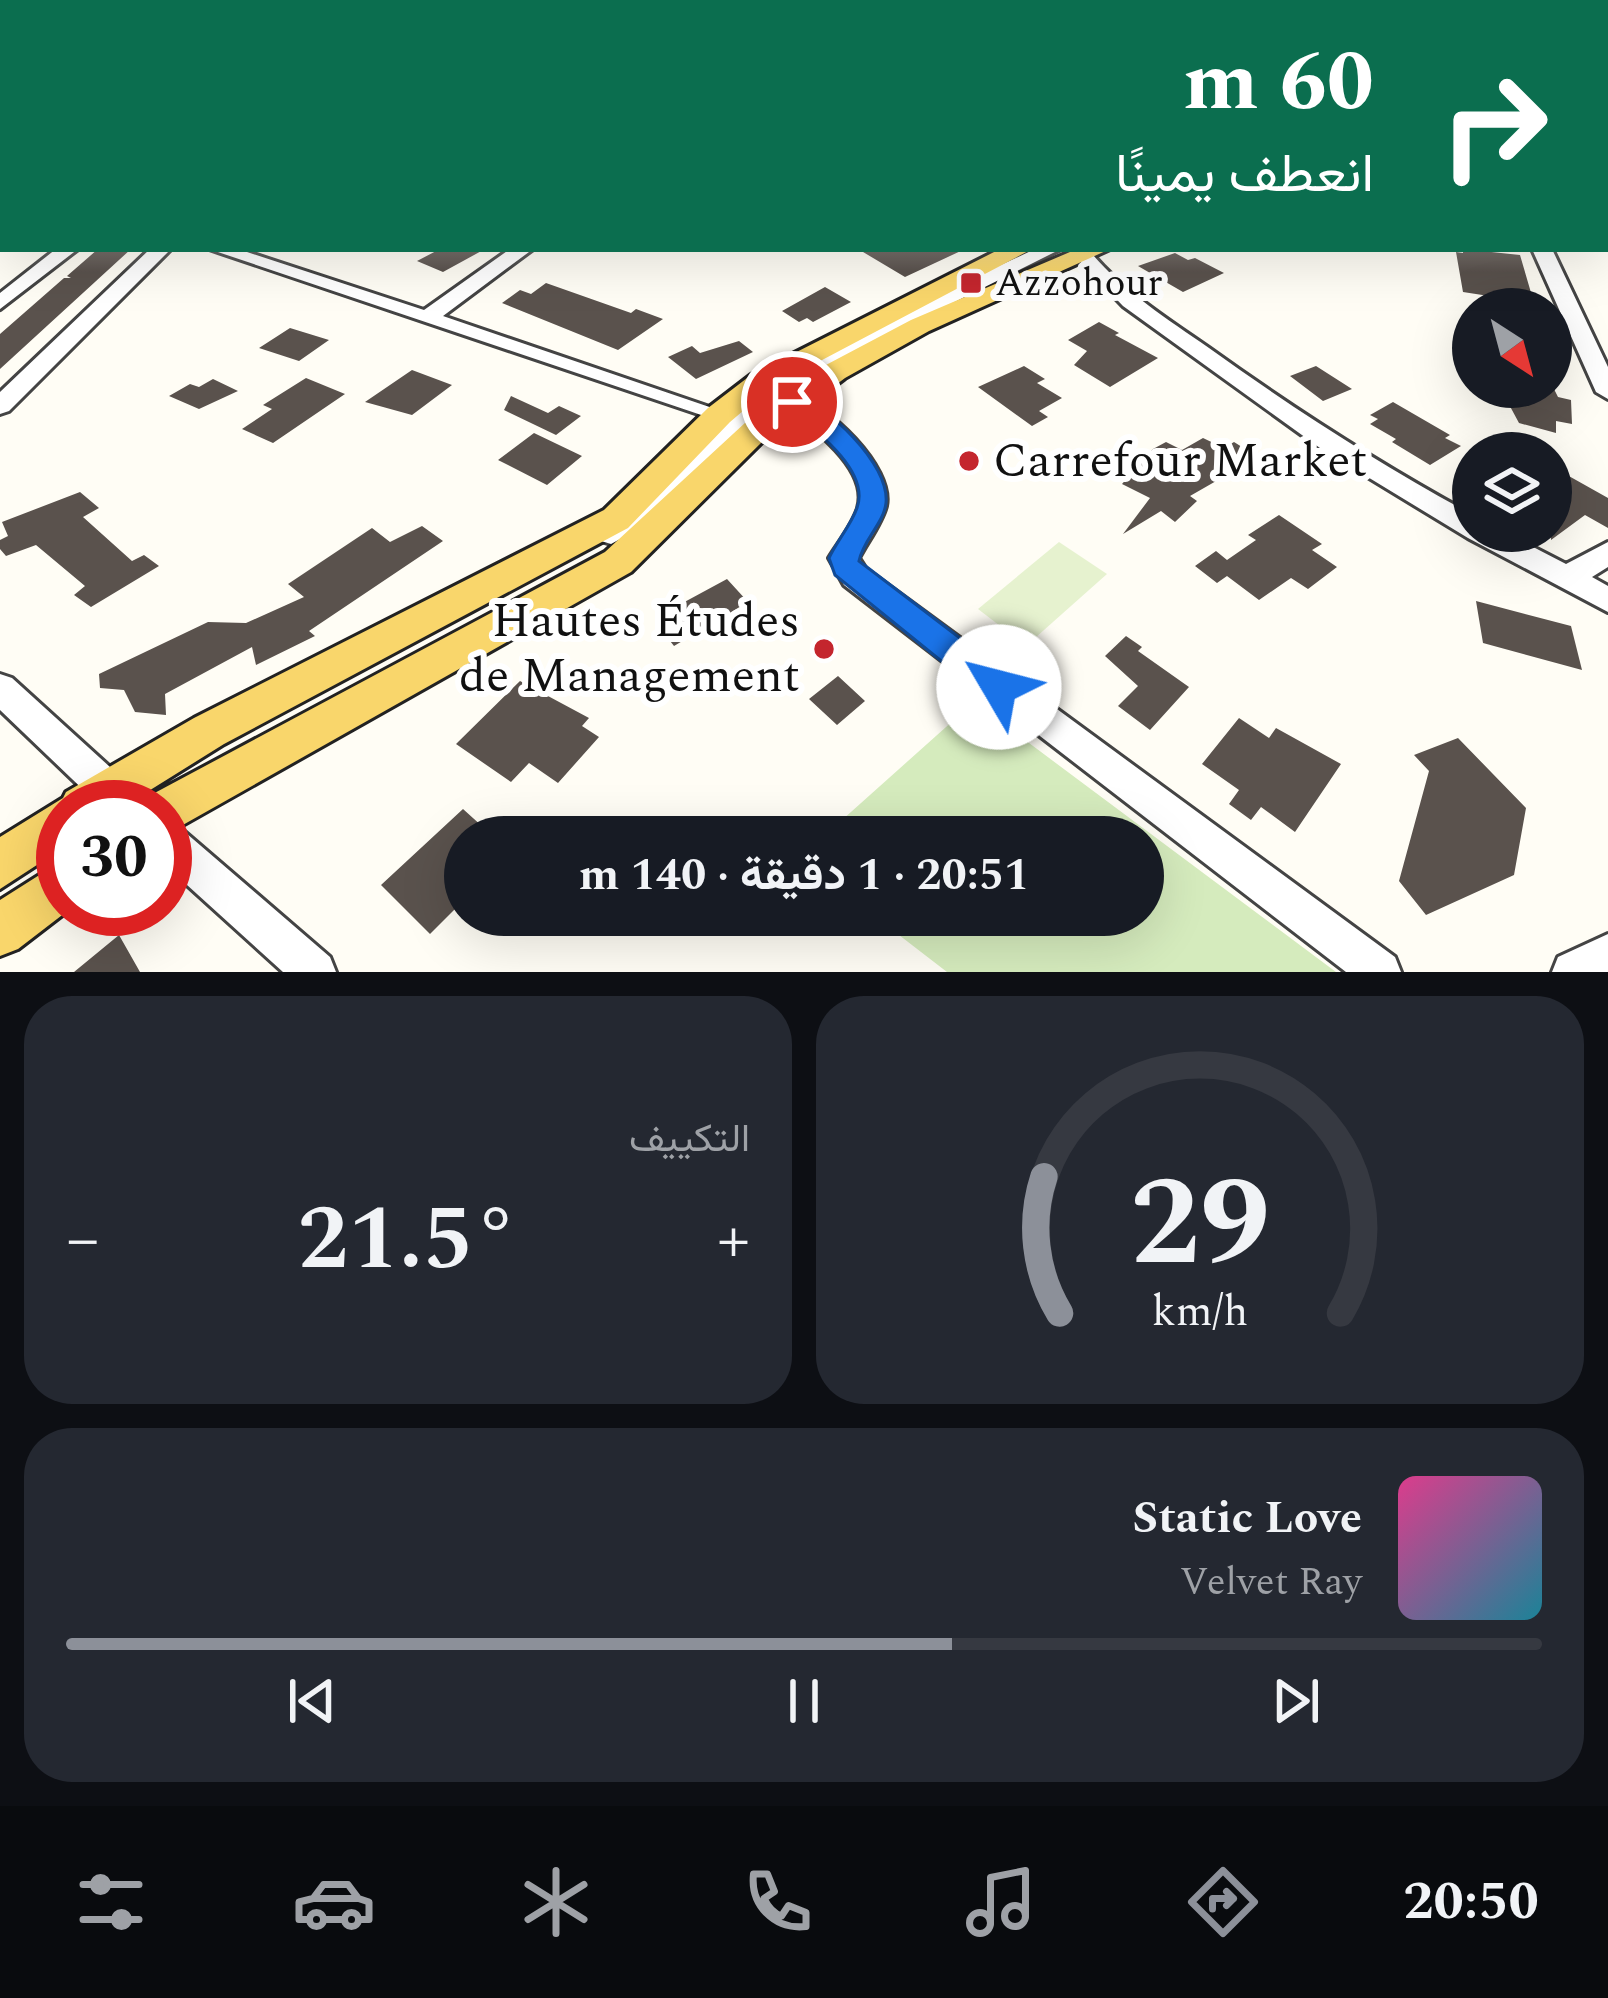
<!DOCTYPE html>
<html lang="ar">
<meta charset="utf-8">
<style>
:root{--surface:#171b24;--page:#242831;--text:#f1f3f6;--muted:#9ea1a6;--line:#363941;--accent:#8c9099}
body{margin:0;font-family:Spectral,Vazirmatn,serif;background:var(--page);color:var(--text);direction:rtl;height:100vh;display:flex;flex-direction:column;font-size:45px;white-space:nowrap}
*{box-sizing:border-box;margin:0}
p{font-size:39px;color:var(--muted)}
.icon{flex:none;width:66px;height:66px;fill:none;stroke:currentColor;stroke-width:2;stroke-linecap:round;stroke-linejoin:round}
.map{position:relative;height:972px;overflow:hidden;direction:ltr}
.details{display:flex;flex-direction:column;gap:24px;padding:24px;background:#0d0f14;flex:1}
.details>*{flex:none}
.banner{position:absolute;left:0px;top:0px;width:1608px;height:252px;box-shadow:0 12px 48px #0002;direction:rtl;background:#0b6e4f;color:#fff;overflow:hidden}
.needle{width:78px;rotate:144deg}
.buttons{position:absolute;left:1452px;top:288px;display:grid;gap:24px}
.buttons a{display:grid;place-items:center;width:120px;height:120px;border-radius:50%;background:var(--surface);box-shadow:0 12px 48px #0002;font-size:60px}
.speed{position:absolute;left:36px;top:780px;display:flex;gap:24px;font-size:60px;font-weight:700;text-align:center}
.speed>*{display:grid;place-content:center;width:156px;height:156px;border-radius:50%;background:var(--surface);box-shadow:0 12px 48px #0002;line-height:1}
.speed .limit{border:18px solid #d22;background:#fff;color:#111}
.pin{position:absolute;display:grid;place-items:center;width:102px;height:102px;color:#fff;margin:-51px;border:6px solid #fff;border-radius:50%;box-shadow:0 3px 12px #0007}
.me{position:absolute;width:132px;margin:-66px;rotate:307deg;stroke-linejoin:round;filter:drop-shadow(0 0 9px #0008)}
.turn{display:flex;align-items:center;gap:42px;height:252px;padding:0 36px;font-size:54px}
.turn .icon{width:156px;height:156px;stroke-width:2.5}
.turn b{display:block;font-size:84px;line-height:102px}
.big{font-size:90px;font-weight:700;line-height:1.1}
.details .widget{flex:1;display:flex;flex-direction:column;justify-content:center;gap:18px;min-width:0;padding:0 42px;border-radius:48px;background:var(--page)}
.details .dial{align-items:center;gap:0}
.dial svg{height:312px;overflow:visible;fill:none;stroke:var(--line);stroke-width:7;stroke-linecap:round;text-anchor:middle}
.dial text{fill:var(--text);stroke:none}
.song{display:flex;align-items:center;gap:36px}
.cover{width:144px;height:144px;border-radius:18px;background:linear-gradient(135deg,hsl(330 70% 55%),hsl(190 70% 35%))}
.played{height:12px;border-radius:6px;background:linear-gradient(90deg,var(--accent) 60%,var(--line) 60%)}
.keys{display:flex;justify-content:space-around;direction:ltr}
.heat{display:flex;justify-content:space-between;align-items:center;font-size:66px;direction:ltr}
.details .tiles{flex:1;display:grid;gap:24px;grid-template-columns:1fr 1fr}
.widget:last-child{grid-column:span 2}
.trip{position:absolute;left:444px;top:816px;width:720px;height:120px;border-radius:60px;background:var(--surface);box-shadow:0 12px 48px #0002;font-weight:700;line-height:120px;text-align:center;direction:rtl}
.tabs{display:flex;height:192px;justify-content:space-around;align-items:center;background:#090b0e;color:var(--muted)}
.tabs .icon{width:84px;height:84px}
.tabs .on{color:var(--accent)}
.tabs b{font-size:54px;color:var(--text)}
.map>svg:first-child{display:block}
</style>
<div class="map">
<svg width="1608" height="972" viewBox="0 0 1608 972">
<rect width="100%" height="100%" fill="#fffdf5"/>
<path fill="#d5ebbd" d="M974,702L1336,972H947L873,915H1143V837H823Z"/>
<path fill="#e6f2cf" d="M1059,542L1107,574L1026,646L978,609Z"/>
<path fill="#5a524d" d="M98,249H131L0,369V334L64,278H71L67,276Z
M440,249H485L443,272L417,261Z
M858,249H965L905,277Z
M1463,249L1520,255L1534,303L1463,292L1456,252L1463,253Z
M1175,253L1188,260L1195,258L1224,273L1183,292L1138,266Z
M546,283L631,313L636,309L663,319L618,350L502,303L520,290L531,294Z
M825,287L851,302L813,322L807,318L799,322L782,311Z
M1099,322L1119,333L1115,335L1158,358L1110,387L1074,365L1087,351L1068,340Z
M290,328L329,340L299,361L259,348Z
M739,341L753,352L696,379L668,357L692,346L700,353Z
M1024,366L1045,379L1037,383L1062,398L1039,411L1048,417L1032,426L978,387Z
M1316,366L1352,389L1323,401L1290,376Z
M412,370L452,385L412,415L365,402Z
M306,378L345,394L273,443L242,429L272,409L263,405Z
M213,379L238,391L199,409L169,396L190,384L199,387Z
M1520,387H1553L1558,397L1571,400L1572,424L1556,421V433L1519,423L1505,397L1519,399Z
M511,396L548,413L559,406L581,416L556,435L504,410Z
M1393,402L1450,435L1445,438L1461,446L1430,465L1392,442L1396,439L1370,424L1378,419L1370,415Z
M534,433L582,456L547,485L498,460Z
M1203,438L1224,448L1234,442L1258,457L1190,496L1197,501L1175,522L1161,511L1123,534L1150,498L1122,484L1153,449L1166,442L1182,450Z
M1551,466L1608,498V528L1585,515L1551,540Z
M80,492L99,508L83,517L132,561L144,555L159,566L91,607L74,595L85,586L36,545L6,556L0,549V540L8,536L2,522Z
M1279,515L1322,544L1312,550L1337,567L1308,589L1291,578L1259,600L1227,576L1217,583L1195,566L1216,551L1227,560L1256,540L1248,535Z
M422,526L443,541L309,631L315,636L256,665L252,647L165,694L166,715L135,712L124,690L100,688L99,674L208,622L246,623L304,597L288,584L372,528L390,542Z
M727,579L748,602L674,646L663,632L677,624L666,612Z
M1476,601L1571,626L1582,670L1483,643Z
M1126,636L1142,647L1138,651L1189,687L1150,730L1118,706L1138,686L1105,656Z
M838,676L865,701L837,725L809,699Z
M520,681L589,718L582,726L599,737L558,783L529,763L511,782L456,744Z
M1239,718L1269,738L1276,728L1341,764L1295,832L1261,807L1251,820L1229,804L1239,790L1202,764Z
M1458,738L1526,808L1514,875L1426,915L1399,881L1429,771L1414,755Z
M463,809L494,837H465V899L430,934L381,885Z
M119,935L140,972H74Z"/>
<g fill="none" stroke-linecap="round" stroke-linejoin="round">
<g stroke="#444" stroke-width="6">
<path id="minor" d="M3,219V231L0,232V220Z
M56,249H78L0,309V293Z
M150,249H171L9,411L0,414V392Z
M209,249H238L424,310L510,249H533L443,316L730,414C804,343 941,294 1035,249H1061L824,367L775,397L653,521L611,544L601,541L597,534L601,527L633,507L722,422Z
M1068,249H1088C1121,290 1166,318 1209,348C1294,409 1381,465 1473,515V531H1502L1566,564L1608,542V567L1592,577L1608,586V612L1468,538L1320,448L1123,306Z
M1532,249H1552L1608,367V399L1596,392Z
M792,394C827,404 894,467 886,506C882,523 867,542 859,558L866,569L1395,957L1401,972H1346L844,585L829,558C838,543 853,525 858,508C870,469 811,425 783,407L780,402Z
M0,674L12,678L121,777L126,789L121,801L108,806L95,801L0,710Z
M165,821L179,827L330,957L336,972H283L165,865Z
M1608,934V972H1552L1558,957Z"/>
</g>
<g stroke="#222" stroke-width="6">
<path id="major" d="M1000,249H1032L771,387L730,422L628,528L224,744L123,807H63V848L0,889V837L63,798L66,792L194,718L604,510L708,408L751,375Z
M1077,249H1110L929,331L845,378L768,436L631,572L181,826L165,833V807H144L149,796L605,552L746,422L824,366L911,320Z
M63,860V909H70L18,949L0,956V900Z"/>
</g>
<use href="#minor" fill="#fff" fill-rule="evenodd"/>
<use href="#major" fill="#f9d66b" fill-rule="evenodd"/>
</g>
<linearGradient id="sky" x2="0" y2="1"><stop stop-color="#95c6ee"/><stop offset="0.5" stop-color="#fffefa"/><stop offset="1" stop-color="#fffefa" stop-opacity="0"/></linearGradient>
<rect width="1608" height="272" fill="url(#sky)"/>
<path fill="#1a73e8" stroke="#114b97" stroke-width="3" d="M792,394C827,404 890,464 886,503C884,523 863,540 859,561L1011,677L1016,687L1011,698L999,702L987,698L835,575L829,558C837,541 851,525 857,508C871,470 810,425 784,407L780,402L784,396Z"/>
<g fill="#c4262e" stroke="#fff" stroke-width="4.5">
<rect x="959" y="271" width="24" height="24" rx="6"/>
<circle cx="969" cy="461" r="12"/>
<circle cx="824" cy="649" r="12"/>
</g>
<g text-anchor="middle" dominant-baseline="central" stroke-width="12" stroke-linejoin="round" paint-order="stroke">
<g font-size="39" fill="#111" stroke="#fff" text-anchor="start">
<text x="995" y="283">Azzohour</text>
</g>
<g font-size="48" fill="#111" stroke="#fff" text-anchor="start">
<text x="993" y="461">Carrefour Market</text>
<text x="800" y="621" text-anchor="end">Hautes Études<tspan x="800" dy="55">de Management</tspan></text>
</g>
</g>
</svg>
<div class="buttons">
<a><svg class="needle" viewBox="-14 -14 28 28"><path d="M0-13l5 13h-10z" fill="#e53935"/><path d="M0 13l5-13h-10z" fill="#9ea1a6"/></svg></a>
<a><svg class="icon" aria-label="layers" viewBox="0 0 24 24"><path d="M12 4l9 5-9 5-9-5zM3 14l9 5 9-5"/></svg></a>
</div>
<div class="speed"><div class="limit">30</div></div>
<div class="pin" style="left:792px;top:402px;background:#d93025"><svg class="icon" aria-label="arrive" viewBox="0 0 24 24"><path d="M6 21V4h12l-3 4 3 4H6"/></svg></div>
<svg class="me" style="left:999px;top:687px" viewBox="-20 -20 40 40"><circle r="19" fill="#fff"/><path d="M0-13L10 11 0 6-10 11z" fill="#1a73e8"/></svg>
<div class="trip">20:51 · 1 دقيقة · 140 m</div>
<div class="banner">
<div class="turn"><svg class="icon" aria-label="right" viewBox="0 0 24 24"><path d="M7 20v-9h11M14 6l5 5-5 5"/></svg><div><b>60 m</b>انعطف يمينًا</div></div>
</div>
</div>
<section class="details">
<div class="tiles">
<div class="widget dial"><svg viewBox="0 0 100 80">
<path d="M14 69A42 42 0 1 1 86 69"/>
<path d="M14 69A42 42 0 0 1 10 34" stroke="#8c9099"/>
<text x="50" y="56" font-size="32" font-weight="700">29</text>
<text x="50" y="72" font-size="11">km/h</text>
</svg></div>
<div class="widget"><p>التكييف</p>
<div class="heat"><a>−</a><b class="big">21.5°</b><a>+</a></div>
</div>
<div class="widget">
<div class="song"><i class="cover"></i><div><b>Static Love</b><p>Velvet Ray</p></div></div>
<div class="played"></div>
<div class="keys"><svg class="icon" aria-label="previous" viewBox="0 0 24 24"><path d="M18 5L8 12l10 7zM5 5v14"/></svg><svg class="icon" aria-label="pause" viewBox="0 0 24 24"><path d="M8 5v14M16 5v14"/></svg><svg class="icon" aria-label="next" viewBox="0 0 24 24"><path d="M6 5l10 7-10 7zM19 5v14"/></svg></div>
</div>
</div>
</section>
<nav class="tabs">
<b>20:50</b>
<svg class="icon on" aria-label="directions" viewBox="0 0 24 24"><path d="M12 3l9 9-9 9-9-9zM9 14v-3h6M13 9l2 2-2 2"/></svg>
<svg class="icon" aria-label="music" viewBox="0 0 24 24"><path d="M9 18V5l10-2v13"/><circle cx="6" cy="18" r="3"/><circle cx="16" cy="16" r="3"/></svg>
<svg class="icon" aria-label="phone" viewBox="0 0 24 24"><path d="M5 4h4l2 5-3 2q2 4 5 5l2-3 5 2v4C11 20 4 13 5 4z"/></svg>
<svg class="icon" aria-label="climate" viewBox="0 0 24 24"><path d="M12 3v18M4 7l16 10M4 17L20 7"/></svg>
<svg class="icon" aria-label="car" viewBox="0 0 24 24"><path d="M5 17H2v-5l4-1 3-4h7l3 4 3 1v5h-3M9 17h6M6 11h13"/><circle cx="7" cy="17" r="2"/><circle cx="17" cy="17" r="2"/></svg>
<svg class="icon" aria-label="filters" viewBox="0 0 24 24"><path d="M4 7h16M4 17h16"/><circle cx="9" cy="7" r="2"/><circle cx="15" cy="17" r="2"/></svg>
</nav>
